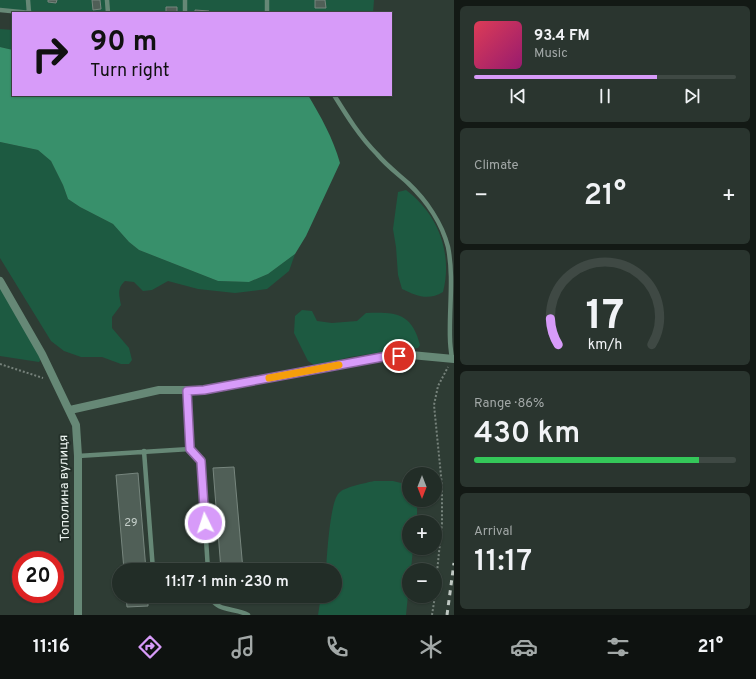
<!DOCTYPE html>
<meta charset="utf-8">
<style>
:root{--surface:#222d27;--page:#2a352f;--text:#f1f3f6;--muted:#a2a8a7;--line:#3f4944;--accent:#d79bf9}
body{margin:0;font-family:Overpass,sans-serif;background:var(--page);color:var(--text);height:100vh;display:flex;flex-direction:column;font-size:15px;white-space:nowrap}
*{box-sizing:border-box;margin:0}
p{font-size:13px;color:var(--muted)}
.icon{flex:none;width:22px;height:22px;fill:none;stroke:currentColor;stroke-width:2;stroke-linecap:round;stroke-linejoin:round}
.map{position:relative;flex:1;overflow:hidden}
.panel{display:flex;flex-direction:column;gap:6px;padding:6px;background:#131915;width:302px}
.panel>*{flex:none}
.guide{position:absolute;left:12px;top:12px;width:380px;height:84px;border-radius:0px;box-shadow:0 1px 3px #0004,0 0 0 1px var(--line);background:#d79bf9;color:#111;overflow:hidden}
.needle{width:26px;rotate:180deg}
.controls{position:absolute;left:402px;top:467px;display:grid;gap:8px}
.controls a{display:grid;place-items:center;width:40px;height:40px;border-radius:50%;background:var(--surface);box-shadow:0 1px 3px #0004,0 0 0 1px var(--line);font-size:20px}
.speed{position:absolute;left:12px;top:551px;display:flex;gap:8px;font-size:20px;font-weight:700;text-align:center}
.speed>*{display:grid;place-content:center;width:52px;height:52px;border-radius:50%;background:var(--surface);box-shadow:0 1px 3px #0004,0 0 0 1px var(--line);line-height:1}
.speed .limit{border:6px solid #d22;background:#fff;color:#111}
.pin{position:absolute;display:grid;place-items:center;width:34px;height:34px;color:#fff;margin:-17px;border:2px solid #fff;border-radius:50%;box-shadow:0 1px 4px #0007}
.me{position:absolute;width:44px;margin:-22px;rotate:356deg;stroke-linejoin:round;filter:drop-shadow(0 0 3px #0008)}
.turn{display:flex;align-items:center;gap:14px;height:84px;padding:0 12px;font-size:18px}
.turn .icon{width:52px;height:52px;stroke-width:2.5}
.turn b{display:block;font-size:28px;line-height:34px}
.big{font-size:30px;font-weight:600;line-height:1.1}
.panel .widget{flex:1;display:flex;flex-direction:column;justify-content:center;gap:6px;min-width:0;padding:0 14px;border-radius:6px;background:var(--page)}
.panel .dial{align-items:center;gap:0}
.dial svg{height:104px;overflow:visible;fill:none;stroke:var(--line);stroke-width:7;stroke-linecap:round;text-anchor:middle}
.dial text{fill:var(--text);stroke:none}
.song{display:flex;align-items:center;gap:12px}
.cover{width:48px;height:48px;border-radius:6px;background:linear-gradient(135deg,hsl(350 70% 55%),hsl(320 70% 35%))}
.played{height:4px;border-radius:2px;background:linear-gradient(90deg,var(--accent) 70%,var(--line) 70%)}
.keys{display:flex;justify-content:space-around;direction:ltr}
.heat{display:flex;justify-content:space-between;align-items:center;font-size:22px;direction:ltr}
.charge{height:6px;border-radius:3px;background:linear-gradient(90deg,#34c759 86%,var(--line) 0)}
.trip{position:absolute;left:112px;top:563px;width:230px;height:40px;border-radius:20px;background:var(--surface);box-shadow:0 1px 3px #0004,0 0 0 1px var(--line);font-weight:600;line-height:40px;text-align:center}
.dock{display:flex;height:64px;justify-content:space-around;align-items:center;background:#0e1210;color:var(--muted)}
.dock .icon{width:28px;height:28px}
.dock .on{color:var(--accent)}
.dock b{font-size:18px;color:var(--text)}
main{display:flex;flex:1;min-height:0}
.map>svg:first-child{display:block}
</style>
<main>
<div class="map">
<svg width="454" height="615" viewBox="0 0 454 615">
<rect width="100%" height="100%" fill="#2e3c34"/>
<path fill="#1d5a41" d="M0,0H374L373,13H31L0,10Z
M0,29L13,30V50L0,47Z
M0,142L38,150L51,161L63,185L68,199L80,207L113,224L129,242L139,250L218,281L249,282L268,274L295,254L289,271L267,289L235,293L198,289L168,281L152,290L143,291L134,282L125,281C117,288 119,295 121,305L112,317V328L129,348L132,360L129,364H121L102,357H81L64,351L51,341L0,258Z
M406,190C438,214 453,253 443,292C428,301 417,296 402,289L398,275L396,247L393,229L398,192Z
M0,280L41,359L39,362L0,356Z
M302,310L312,311L317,321L332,323L357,321L366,313C396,312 412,313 420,345L418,348L390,351L350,357L322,364L314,365L308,361L294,333L295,316Z
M374,481H393L409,485V500H417V522H409V548H413L411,570H409V585L406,615H318L321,596H335V570H326C327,556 330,501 339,493C344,487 366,483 374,481Z"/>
<path fill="#38906b" d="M0,47L13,50V95H308C321,117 333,138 340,163L306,236L295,254L268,274L249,282L218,281L139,250L129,242L113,224L80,207L68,199L63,185L51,161L38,150L0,142Z"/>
<path fill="#505f57" stroke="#77867e" d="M48,0H57L56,3L48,2Z
M92,0H100L101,9L93,10Z
M315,0H325L326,8H315Z
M166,7H177V13H166Z
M195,10L209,11V13H195Z
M234,467L243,570H221L213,468Z
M138,473L146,570H124L116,475Z
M126,596H148V606L127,607Z
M223,596H245V599L223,601Z"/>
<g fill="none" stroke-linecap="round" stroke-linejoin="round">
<path stroke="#76827b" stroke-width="2" stroke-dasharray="2 2" stroke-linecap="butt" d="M0,364L43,378
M435,592L442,523V486L434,405L438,386L448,367
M432,615L435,596"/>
<path stroke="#668876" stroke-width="4.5" d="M28,0L29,13
M107,0L108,13
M185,0V13
M267,0V13
M0,10L31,13
M334,95C347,116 360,137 377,154C386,165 398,174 408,183C426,200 442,223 448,247C454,277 449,308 450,338C450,345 451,352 452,359
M187,391L190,449
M144,451L153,570
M78,456L190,449L201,461L208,570
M155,596L156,599L188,596
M210,596C217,613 235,607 248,615"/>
<path stroke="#668876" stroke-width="8" d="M0,281L42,354L76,425L78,456V615
M70,410L159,390H205L388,356L411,355L454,359"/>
<path stroke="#bfc8c3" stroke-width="3" stroke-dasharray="5 5" stroke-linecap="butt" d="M447,615L454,563"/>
</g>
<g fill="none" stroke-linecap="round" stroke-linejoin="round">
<g stroke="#8c65a2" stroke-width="10">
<path id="route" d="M205,523L201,461L190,449L187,391L204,390L388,356H399"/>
</g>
<use href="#route" stroke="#d79bf9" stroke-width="7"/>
<path stroke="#f59e0b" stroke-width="7" d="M269,378L339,365"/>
</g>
<g text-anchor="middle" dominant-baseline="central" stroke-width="4" stroke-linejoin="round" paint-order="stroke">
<g font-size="11" fill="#c4cec9">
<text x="131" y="523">29</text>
</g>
<g font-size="13" fill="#ebf3ef" stroke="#24312a">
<text transform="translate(65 488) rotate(-91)">Тополина вулиця</text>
</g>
</g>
</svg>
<div class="controls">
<a><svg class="needle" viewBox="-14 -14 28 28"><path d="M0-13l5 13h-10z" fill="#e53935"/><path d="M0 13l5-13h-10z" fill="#a2a8a7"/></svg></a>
<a>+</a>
<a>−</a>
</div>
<div class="speed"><div class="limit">20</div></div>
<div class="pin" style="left:399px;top:356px;background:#d93025"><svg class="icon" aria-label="arrive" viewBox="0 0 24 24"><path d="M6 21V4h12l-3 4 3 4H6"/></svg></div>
<svg class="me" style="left:205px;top:523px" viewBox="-20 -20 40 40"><circle r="17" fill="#d79bf9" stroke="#fff" stroke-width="3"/><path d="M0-11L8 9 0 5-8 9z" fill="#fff"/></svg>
<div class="trip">11:17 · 1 min · 230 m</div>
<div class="guide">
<div class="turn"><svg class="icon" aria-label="right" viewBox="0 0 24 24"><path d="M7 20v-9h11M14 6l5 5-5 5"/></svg><div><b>90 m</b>Turn right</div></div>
</div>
</div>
<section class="panel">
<div class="widget">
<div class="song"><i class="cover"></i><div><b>93.4 FM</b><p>Music</p></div></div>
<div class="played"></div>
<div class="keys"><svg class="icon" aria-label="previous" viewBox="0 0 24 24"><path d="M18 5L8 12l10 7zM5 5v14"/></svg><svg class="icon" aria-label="pause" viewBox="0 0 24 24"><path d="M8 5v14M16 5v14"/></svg><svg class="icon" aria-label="next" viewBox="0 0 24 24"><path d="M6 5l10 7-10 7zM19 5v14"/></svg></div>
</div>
<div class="widget"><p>Climate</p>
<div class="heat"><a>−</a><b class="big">21°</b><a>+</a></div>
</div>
<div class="widget dial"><svg viewBox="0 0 100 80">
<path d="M14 69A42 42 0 1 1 86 69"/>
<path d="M14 69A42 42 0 0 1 8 49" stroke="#d79bf9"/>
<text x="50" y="56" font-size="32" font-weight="700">17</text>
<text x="50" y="72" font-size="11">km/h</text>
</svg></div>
<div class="widget"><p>Range · 86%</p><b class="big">430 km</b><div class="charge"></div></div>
<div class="widget"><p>Arrival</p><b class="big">11:17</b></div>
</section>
</main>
<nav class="dock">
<b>11:16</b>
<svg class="icon on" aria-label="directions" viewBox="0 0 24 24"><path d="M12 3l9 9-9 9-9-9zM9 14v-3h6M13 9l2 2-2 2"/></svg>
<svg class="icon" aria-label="music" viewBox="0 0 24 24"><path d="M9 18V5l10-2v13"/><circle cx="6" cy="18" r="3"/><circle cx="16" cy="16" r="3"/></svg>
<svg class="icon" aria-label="phone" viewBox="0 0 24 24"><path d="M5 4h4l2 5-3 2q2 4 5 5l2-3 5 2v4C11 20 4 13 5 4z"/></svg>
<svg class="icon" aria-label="climate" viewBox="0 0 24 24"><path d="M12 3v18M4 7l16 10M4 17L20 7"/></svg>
<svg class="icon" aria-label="car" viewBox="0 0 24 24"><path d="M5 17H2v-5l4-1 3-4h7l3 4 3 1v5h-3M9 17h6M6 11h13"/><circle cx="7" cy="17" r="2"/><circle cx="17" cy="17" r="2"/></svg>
<svg class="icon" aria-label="filters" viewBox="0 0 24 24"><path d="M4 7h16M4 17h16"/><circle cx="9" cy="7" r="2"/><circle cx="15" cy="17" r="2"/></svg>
<b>21°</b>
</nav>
